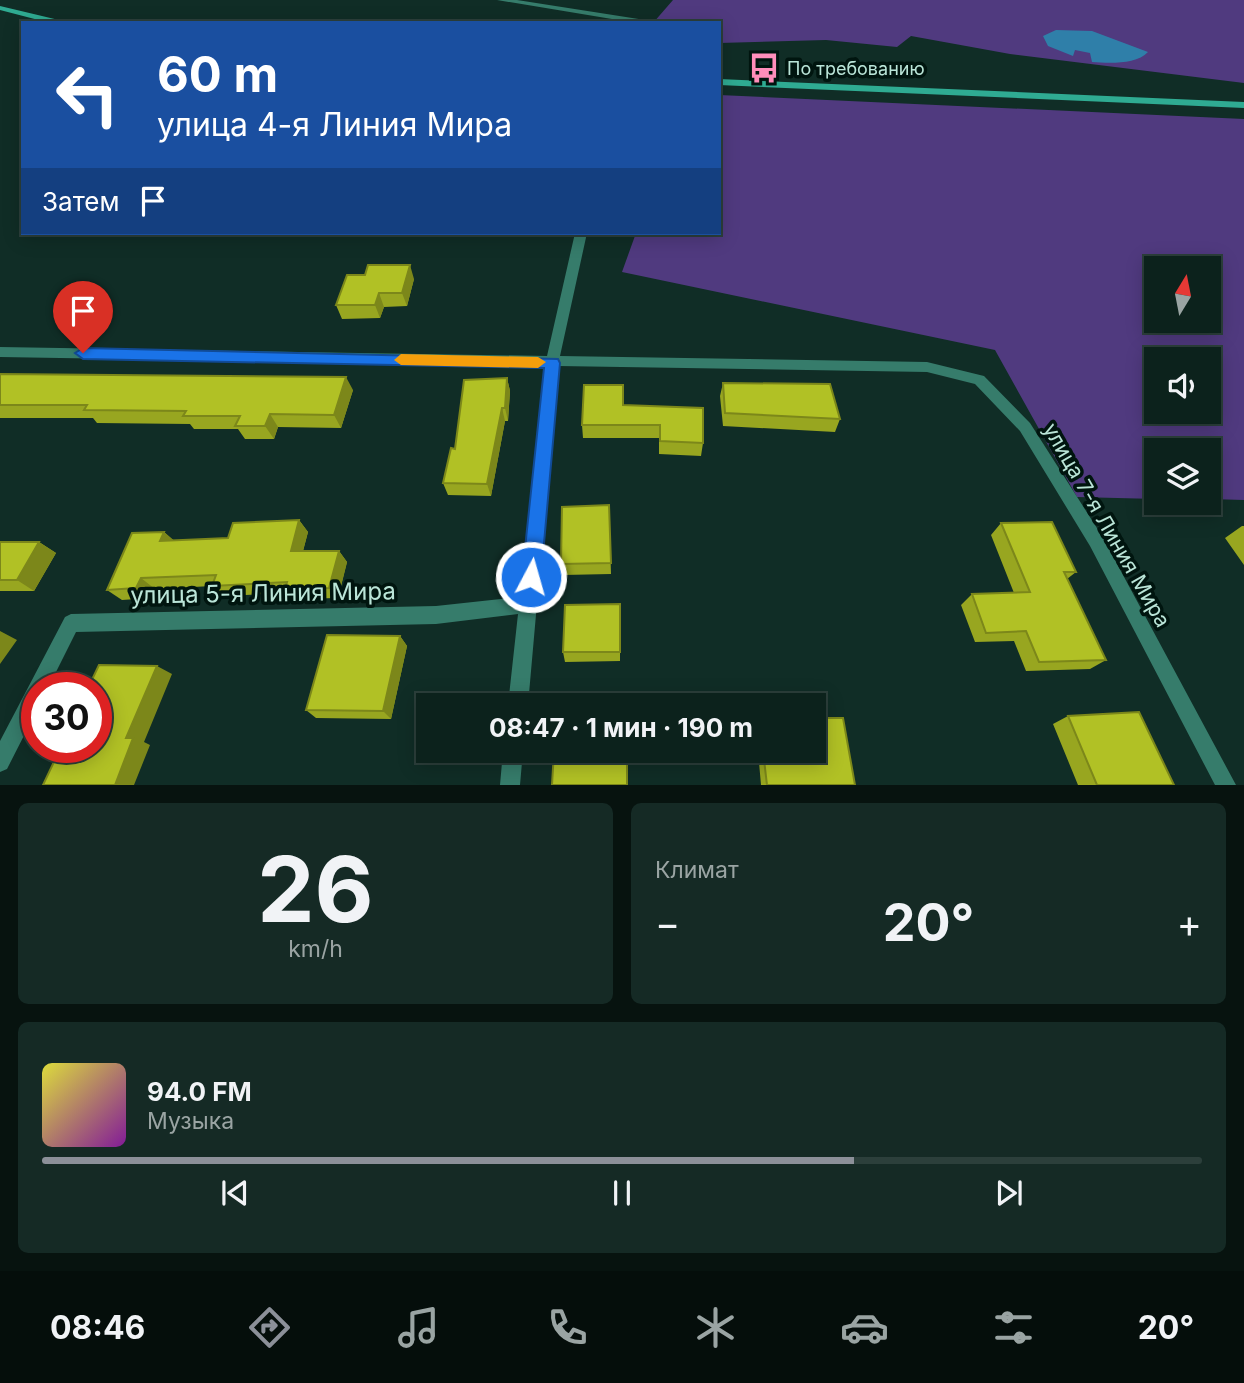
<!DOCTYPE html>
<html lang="ru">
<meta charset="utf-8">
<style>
:root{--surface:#0c221c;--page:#152a25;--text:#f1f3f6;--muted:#9aa4a3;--line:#2c3f3b;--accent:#8c9099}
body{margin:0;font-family:Inter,sans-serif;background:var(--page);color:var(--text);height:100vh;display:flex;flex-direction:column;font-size:26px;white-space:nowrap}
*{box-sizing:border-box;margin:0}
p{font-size:23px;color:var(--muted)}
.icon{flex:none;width:38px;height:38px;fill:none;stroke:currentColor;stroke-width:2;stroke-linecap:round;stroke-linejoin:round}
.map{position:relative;height:785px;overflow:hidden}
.side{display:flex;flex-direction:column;gap:18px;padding:18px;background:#07130f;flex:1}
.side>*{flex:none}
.top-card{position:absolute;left:21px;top:21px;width:700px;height:214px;border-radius:0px;box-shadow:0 4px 18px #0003,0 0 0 2px var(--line);background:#1a4fa0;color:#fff;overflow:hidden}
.needle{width:46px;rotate:10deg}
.fabs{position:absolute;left:1144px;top:256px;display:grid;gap:14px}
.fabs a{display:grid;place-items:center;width:77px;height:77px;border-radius:0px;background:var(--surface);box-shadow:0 4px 18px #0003,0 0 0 2px var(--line);font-size:35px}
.speed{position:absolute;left:21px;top:672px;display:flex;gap:14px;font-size:35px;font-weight:700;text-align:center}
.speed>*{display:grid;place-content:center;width:91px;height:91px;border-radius:50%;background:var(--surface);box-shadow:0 4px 18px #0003,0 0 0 2px var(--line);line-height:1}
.speed .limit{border:10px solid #d22;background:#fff;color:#111}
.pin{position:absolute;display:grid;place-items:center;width:60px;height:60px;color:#fff;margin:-72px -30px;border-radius:50% 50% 50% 0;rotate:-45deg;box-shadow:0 0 7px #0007}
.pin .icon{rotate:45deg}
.me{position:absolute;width:77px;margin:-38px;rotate:6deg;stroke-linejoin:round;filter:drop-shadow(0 0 5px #0008)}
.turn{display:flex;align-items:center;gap:24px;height:147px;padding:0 21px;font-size:32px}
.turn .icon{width:91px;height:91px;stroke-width:2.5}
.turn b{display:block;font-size:49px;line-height:60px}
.then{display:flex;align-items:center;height:66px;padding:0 21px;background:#0003;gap:14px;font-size:26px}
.big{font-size:52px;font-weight:700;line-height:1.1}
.side .tile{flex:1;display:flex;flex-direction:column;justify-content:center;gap:10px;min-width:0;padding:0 24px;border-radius:10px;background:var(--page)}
.side .dial{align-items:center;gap:0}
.dial b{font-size:91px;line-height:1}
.song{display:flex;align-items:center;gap:21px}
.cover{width:84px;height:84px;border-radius:10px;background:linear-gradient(135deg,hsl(60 70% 55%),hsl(290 70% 35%))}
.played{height:7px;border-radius:4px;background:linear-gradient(90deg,var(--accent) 70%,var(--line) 70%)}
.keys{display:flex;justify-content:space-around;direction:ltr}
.heat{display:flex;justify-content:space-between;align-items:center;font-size:38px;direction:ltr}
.side .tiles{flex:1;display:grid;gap:18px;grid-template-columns:1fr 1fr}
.tile:last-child{grid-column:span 2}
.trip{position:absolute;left:416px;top:693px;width:410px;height:70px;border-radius:0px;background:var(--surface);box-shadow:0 4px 18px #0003,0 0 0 2px var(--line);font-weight:700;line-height:70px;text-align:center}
.tabs{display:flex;height:112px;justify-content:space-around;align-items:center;background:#050e0b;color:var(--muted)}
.tabs .icon{width:49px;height:49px}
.tabs .on{color:var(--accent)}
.tabs b{font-size:32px;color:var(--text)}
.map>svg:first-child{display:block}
</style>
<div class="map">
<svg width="1244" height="785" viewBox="0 0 1244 785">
<rect width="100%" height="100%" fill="#102d26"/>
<path fill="#503a7f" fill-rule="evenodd" d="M673,0H1244V83L1010,54L911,36L897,47L826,40L719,43V23H653Z
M719,95L1244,119V500L1209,499V450H1157V499L1077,497L995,350L622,272L636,233H719ZM1157,268H1209V320H1157ZM1157,359H1209V411H1157Z"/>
<path fill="#2f7fa9" d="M1056,30L1092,31L1148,52C1136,65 1108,63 1092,62L1090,53L1075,50L1073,56L1048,46L1043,36Z"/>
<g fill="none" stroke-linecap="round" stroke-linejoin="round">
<path fill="#367c6b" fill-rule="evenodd" d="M497,0H517L645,20L644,23H636Z
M575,233H587L560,356L927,362L984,376L1030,423L1102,536L1236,785H1215L1090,546L1020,431L975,384L927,372L558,366L528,705H508L518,614L436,624L76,632L48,688H37V710L7,769L0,772V741L65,617L71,614L436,606L520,597L545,366L0,357V347L547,356Z
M503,751H523L520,785H500Z"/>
<path fill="#2fab92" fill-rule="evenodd" d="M0,6L63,21L64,23H50L0,10Z
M719,79L1244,102V108L719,85Z"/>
</g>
<path fill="#98a620" d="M414,279L407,306L384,307L380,318L342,319L336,305Z
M0,374L353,390L341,428L278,427L274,439H245L238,429H194L190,424L97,423L93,418H0Z
M507,378L510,391L508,421H505L491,496L448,495L443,483L455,449Z
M723,383L840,419L835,432L723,426L720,396Z
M623,405L703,443L701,456L659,454V438H583L582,425Z
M609,505L611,574L563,575L561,564Z
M299,520L308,532L303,551H339L347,562L338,598L295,599L289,593L224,596L212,586L155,589L151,598L122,600L107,590L164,532L174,541L228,538Z
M1001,523L1076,572L1067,579L1106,660L1090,669L1026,671L1014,641L975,642L961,605L972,594L1014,593L991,535Z
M1242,526H1244V565L1225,538Z
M0,542H39L56,553L34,591H0Z
M620,604V661L565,662L563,652Z
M400,636L407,646L391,719L316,718L306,710Z
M1068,716L1174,785H1078L1053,724Z
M758,751H814L855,785H761Z"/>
<path fill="#7c871a" d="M410,265L414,279L407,306L402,293Z
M379,293L384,307L380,318L375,305Z
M346,377L353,390L341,428L334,415Z
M507,378L510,391L508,421L505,408Z
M502,408L505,421L491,496L487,484Z
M270,414L278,427L274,439L265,426Z
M299,520L308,532L300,562L291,551Z
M164,532L177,543L160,541Z
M39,542L56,553L34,591L17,580Z
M339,551L347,562L338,598L329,588Z
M141,578L155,589L151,598L136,588Z
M0,631L17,640L0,664Z
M400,636L407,646L391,719L383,711Z
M157,666L172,674L144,742L150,745L134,785H115L126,738Z"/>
<path fill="#b1c125" stroke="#7c871a" stroke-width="2" d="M368,265H410L402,293H379L375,305H336L347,275H365Z
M0,374L346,377L334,415L270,414L265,426H235L240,416H183L186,411L84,410L87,405H0Z
M507,378L505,408H502L487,484L443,483L451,448L455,449L464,380Z
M723,383L830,384L840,419L725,413Z
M584,385H623V405L703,408V443L660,441V425H582Z
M609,505L611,563L561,564L562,507Z
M299,520L291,551H339L329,588L285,589L287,582L212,586L216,575L141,578L136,588L107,590L132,533L164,532L160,541L228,538L233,523Z
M1052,522L1076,572H1064L1106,660L1039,662L1026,631L986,633L972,594L1030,592L1001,523Z
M0,542H39L17,580H0Z
M620,604V652H563L565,605Z
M327,635L400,636L383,711L306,710Z
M99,665L157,666L126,738H133L115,785H43L61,747H96V688H88Z
M1139,712L1174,785H1097L1068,716Z
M814,718H843L855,785H767L763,751H814Z
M554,751H627V785H552Z"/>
<path fill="#1a73e8" stroke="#114b97" stroke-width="2" d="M83,348L558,359L560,363L541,577L538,583L531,586L524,583L522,577L544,368L83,359L75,353Z"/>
<path fill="#f59e0b" d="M401,354L538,357L546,362L538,368L401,365L394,360Z"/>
<defs>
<g id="bus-bare" transform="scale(2.415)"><path d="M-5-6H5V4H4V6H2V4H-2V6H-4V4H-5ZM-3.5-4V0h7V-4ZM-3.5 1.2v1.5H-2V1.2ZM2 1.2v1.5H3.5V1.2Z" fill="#ff8ebb" stroke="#00150f" stroke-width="2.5" paint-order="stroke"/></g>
</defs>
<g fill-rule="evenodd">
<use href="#bus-bare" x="764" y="68"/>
</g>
<g text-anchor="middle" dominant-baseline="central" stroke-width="7" stroke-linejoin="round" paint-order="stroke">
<g font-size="18" fill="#bae5d8" stroke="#00150f" text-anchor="start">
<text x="787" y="68">По требованию</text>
</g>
<g font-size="21" fill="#bae5d8" stroke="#00150f">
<text transform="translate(1107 525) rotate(60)">улица 7-я Линия Мира</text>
</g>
<g font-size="24" fill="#bae5d8" stroke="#00150f">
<text transform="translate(263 593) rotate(-1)">улица 5-я Линия Мира</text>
</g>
</g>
</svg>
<div class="fabs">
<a><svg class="needle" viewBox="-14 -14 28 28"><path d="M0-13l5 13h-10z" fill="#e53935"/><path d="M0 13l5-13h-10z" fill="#9aa4a3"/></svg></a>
<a><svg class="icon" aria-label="sound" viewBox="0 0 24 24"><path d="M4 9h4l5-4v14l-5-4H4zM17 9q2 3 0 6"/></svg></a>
<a><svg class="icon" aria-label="layers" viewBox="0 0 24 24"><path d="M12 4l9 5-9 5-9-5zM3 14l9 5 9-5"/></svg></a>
</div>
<div class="speed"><div class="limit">30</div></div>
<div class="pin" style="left:83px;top:353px;background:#d93025"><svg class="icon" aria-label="arrive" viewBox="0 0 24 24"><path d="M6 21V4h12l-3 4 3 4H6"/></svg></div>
<svg class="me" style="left:531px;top:577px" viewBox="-20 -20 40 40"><circle r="17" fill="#1a73e8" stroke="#fff" stroke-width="3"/><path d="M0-11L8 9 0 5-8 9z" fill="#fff"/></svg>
<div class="trip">08:47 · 1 мин · 190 m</div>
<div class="top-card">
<div class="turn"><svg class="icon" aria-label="left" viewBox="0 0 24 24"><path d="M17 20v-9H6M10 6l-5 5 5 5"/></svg><div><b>60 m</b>улица 4-я Линия Мира</div></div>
<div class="then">Затем<svg class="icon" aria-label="arrive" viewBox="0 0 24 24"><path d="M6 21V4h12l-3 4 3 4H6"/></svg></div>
</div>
</div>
<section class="side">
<div class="tiles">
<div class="tile dial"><b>26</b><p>km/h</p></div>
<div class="tile"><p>Климат</p>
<div class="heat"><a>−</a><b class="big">20°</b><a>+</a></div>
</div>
<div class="tile">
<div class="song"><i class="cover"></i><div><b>94.0 FM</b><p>Музыка</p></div></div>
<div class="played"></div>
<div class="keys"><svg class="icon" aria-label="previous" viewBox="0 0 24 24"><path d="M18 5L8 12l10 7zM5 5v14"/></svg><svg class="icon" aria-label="pause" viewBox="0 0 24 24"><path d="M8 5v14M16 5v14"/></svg><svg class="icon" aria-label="next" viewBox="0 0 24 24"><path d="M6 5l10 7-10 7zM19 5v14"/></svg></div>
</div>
</div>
</section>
<nav class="tabs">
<b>08:46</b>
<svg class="icon on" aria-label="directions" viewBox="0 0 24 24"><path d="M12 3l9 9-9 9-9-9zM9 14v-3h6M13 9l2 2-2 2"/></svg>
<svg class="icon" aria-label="music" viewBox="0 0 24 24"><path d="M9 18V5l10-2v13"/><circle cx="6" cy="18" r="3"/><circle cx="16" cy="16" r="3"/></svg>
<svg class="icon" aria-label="phone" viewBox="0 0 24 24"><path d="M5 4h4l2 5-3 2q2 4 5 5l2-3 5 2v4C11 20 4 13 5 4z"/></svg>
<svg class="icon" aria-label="climate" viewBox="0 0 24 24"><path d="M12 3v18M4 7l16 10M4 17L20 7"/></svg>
<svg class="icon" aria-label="car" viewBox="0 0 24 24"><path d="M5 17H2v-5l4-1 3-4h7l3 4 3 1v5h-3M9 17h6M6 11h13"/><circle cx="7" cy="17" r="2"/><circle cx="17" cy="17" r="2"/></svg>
<svg class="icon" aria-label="filters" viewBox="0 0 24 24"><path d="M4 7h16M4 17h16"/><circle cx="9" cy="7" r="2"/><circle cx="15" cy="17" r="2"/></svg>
<b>20°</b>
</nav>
